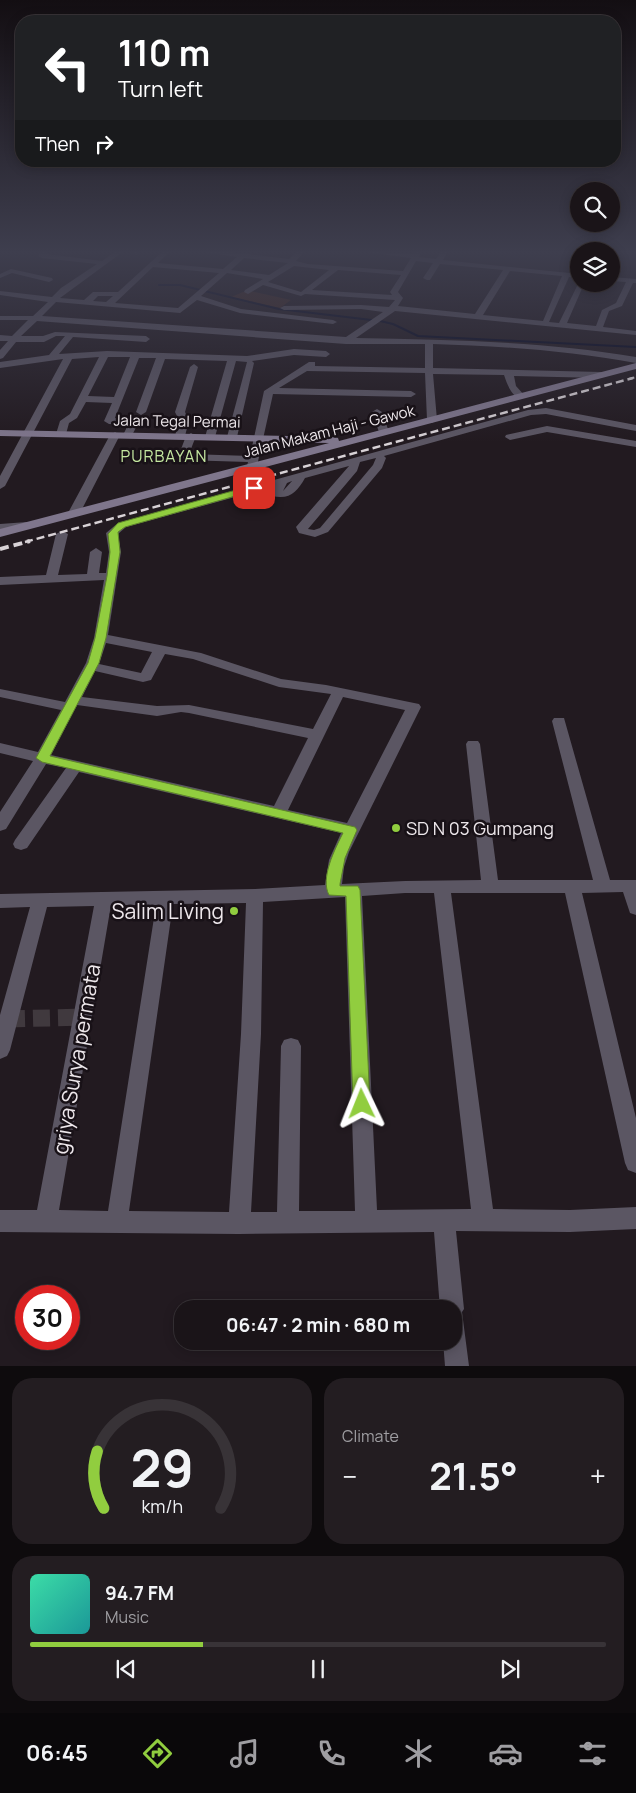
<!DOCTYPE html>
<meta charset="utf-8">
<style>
:root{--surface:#1a1418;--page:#231d21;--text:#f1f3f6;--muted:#9f9ea2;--line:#383337;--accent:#91cd3f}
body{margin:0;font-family:Manrope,sans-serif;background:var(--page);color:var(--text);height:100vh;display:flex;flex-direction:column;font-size:19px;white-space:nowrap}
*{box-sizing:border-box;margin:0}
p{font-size:16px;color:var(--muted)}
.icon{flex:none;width:28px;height:28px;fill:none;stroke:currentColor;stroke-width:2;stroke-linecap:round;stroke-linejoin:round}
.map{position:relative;height:1366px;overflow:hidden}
.side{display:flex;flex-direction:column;gap:12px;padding:12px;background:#0e0b0d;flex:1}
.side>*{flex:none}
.banner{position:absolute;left:15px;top:15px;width:606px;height:152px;border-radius:20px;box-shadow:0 2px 12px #0003,0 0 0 1px var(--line);background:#202124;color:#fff;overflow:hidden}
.controls{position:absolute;left:570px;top:182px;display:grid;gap:10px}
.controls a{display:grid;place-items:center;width:50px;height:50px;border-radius:50%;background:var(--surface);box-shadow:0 2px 12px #0003,0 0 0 1px var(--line);font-size:25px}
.speed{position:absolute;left:15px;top:1285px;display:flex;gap:10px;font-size:25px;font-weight:700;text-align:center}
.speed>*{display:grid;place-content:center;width:65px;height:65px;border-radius:50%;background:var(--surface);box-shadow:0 2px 12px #0003,0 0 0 1px var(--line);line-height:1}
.speed .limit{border:8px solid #d22;background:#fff;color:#111}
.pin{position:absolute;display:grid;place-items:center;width:42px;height:42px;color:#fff;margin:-21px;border-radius:10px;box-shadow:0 2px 8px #0006}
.me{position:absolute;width:55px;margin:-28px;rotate:358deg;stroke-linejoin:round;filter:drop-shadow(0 0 4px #0008)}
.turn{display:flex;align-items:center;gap:18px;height:105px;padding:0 20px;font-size:22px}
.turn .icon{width:65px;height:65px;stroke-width:2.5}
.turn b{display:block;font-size:35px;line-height:42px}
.then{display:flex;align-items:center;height:48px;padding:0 20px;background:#0003;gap:10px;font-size:19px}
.big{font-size:38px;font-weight:700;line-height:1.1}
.side .widget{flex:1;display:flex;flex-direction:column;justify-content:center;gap:8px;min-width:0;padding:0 18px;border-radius:20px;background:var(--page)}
.side .dial{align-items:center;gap:0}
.dial svg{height:130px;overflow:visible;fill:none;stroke:var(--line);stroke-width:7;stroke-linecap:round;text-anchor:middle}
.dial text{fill:var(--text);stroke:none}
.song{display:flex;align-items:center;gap:15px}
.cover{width:60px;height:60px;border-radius:8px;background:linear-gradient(135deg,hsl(160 70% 55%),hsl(180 70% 35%))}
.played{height:5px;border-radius:2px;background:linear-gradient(90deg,var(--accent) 30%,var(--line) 30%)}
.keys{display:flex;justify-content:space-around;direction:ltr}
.heat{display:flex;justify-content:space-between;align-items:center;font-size:28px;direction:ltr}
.side .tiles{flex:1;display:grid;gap:12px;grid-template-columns:1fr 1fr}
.widget:last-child{grid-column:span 2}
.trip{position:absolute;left:174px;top:1300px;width:288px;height:50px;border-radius:20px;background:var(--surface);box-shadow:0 2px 12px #0003,0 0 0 1px var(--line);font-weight:700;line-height:50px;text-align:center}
.menu{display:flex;height:80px;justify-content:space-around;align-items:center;background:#0a080a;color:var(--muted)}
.menu .icon{width:35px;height:35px}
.menu .selected{color:var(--accent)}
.menu b{font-size:22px;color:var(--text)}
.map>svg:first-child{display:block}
</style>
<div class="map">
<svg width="636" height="1366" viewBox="0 0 636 1366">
<rect width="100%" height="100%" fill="#221a20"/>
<path fill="#402720" d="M251,291L291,300L280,308L231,297L243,292Z"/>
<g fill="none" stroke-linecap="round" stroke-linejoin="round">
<path stroke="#050821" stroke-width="2" d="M159,285H180L279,309L380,321L393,324L418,336L636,347"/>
<path stroke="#40393e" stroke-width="17" stroke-dasharray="17 8" stroke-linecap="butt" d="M8,1019L83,1017"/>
<path fill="#5b5663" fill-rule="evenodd" d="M41,251H48L47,254L102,261L116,251H124L60,298L84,300L93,292H118L163,251H170L158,263L223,269L237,257L197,251H222L289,259L298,251H305L296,261L308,264L403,271L411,258L358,251L414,254L415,251H422L419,257L436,259L441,251H448L443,260L579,274V278L569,277L549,322L559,323L579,282V284H584L567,323L596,326L602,310L616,303L626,282L611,281V277L636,279V283H633L622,306L609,311L603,327L636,331V335L395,311L356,338C450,340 543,341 636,357V363C569,351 501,346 433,344V368L601,372L605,375L601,378L514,376L516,386L525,396L520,399C511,395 507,384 504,375L433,374L437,420L432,423L427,420L425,373L307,371L279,388L411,391L416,394L411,397L273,394L257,466L252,469L247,466L248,462L183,460L178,457L186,436L191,433L196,436L189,454L250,456L264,391L309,362H315V366L425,368V344H346L37,321L21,336H43L55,332L146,336L150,339L146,342L73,337L59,354L107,351L247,356L294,349L326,351L330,354L326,357L294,355L252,361L254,363L237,437L232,440L227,437L247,362L236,361L215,437L210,440L205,437L227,361L165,359L146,412L141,415L136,412L156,358H139L115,418L137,420L139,422L131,437L128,438L123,435L128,425L109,424L104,421L112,403L86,402L77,418L69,423L66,434L61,437L56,434L60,421L70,414L99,357L72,359L5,486L0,489V476L63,359L0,368V362L49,355L65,336H56L44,342H16L3,358L0,359V350L8,341H0V335L12,336L28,320H0V316H33L48,302L0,295V291L52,297L61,288L97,264L42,258L38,256ZM244,258L288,263L269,275L231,270ZM416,261L433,263L423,278L427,280H430L440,264L503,270L475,314L398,306L403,298L398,292ZM294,266L329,270L301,292L268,282ZM153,267L219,273L178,308L115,303ZM338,270L401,275L390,292L392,295L312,290ZM510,271L562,276L543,321L483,315ZM227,273L263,279L245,290L244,292L248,294L263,285L301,296L305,294L395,300L389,307L361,305L284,306L280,308L284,310L361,309L383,312L346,337L42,316L56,302L180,313L197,300L240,313L333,324L337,322L333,320L241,309L201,296ZM98,296H113L106,302L93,301ZM108,357H130L114,397L88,396Z
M134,251H141L136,255L132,253Z
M11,269L52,278L53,280L49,282L12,273L0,278V274Z
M194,364L198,367L185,412L189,420L185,436L180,439L175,436L179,420L175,412L190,367Z
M546,408L636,425V431L546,414L531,415L384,456L386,458L382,468L328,532L315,537L299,533L296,527L349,466L305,478C297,492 290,500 272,496L271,494L275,486L126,527L118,534L121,552L108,635L201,653L281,679L326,685L419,704L421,707L349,852L344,867L342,884L405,881L481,880L466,744L468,741H478L480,744L498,880H593L552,721L554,718H564L610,880H636V915L630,913L623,892L582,893L636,1118V1173L628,1170L625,1163L565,893H451L493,1209L570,1210L636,1207V1229L570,1232L456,1231L464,1309L462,1312L469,1366H445L443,1341H452V1309H440L434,1232L239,1234L0,1232V1210H37L94,906L47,907L10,1050L7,1056L0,1059V1015L30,907L0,908V894L255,889L325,885L329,860L341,833L79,772L27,848L21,850L15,848L13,844L15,840L66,768L46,764L6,829L0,831V812L33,761L0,753V743L38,752L61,710L0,697V689L65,702L86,663L94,638L104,580L0,585V577L46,575L56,534L62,531L68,534L58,575L87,574L90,552L96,548L102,552L99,573H106L109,552L106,533L118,523L528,410ZM376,458L373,465L320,528L314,530L308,529L357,471L360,462ZM292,481L283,491L287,483ZM106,643L152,652L141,673L99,664ZM165,654L193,659L279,687L331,694L313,729L189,705L157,706L82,697L95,671L143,682L151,680ZM343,697L405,710L347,823L288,810ZM77,705L157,716L181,712L189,713L308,738L274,806L51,755ZM405,893H434L471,1209L377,1210L362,896ZM345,897L355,1211H299L301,1046L298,1040L291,1038L284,1040L281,1046L277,1212H251L261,1034L263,902ZM246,903L241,1034L229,1212L129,1211L173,904ZM111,905H156L108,1211L59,1210Z
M377,409L382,412L389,432L387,434H381L379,432L372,412Z
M547,426L636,441V447L547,432L510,440L505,437L506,435Z
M115,432L120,435L80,513L74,516L70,515L68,513L110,435Z
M27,522L31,523L33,525L31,527L0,530V524Z"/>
<path fill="#7f768c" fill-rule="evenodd" d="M636,363V369L0,537V529L329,443L0,436V430L334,437L338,438L339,441Z"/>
<path stroke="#d8d2d6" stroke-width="2" stroke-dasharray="5.5 3" stroke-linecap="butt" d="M629,379L636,377"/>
<path stroke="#d8d2d6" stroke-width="2.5" stroke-dasharray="8 4" stroke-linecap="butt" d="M25,542L633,378"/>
<path stroke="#d8d2d6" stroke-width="4" stroke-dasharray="9 5" stroke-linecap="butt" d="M0,549L30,541"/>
</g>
<linearGradient id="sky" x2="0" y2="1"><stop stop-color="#130e12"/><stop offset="0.57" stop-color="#3e3e4e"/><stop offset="1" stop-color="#3e3e4e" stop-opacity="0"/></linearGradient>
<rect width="636" height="442" fill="url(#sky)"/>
<path fill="#91cd3f" stroke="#5e8529" d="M254,485L257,486V490L125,527L118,532L120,552L106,638L99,663L50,756L355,827L357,830L345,858L340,884V886H358L360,890L370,1104L367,1110L362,1112L356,1110L353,1104L346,896L329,895C320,878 335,849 343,833L42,762L36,758L88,663L95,638L107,576L110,552L108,534L118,523Z"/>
<g fill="#91cd3f" stroke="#181117" stroke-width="2">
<circle cx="396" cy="828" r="5"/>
<circle cx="234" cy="911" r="5"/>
</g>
<g text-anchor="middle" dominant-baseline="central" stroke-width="5" stroke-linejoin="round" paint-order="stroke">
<g font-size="15" fill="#ede7eb" stroke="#181117">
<text transform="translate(177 421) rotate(1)">Jalan Tegal Permai</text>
<text transform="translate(329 431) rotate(-14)">Jalan Makam Haji - Gawok</text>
</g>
<g font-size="16" letter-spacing="1" fill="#c4e7a0" stroke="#181117">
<text x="164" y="456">PURBAYAN</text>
</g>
<g font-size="18" fill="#ede7eb" stroke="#181117" text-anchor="start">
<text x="406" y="828">SD N 03 Gumpang</text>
</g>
<g font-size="21" fill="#ede7eb" stroke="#181117" text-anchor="end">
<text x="224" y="911">Salim Living</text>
</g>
<g font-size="21" fill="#ede7eb" stroke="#181117">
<text transform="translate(76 1059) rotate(-80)">griya Surya permata</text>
</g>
</g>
</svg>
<div class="controls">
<a><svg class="icon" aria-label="search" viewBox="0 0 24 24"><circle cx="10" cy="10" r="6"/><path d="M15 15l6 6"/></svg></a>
<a><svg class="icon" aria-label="layers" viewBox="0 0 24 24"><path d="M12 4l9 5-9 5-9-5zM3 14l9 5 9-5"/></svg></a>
</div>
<div class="speed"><div class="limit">30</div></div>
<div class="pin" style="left:254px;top:488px;background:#d93025"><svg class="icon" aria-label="arrive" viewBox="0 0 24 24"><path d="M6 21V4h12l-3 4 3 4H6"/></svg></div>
<svg class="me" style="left:362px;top:1104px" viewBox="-20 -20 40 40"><path d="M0-17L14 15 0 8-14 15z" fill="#91cd3f" stroke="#fff" stroke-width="4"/></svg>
<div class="trip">06:47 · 2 min · 680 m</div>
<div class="banner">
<div class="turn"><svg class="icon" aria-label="left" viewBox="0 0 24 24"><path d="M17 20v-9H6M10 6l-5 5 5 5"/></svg><div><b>110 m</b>Turn left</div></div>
<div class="then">Then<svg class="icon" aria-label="right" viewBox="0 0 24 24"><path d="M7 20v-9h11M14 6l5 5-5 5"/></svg></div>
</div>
</div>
<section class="side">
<div class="tiles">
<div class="widget dial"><svg viewBox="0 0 100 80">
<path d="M14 69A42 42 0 1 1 86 69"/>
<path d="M14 69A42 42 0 0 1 10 34" stroke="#91cd3f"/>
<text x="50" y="56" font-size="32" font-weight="700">29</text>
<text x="50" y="72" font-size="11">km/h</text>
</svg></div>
<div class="widget"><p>Climate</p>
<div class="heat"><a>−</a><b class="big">21.5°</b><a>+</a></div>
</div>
<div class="widget">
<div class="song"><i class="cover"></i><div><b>94.7 FM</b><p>Music</p></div></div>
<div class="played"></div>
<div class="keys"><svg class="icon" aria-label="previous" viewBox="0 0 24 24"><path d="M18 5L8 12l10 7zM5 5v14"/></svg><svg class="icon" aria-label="pause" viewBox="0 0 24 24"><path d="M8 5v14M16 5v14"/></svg><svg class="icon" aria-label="next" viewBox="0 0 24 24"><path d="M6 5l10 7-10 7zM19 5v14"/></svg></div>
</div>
</div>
</section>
<nav class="menu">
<b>06:45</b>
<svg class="icon selected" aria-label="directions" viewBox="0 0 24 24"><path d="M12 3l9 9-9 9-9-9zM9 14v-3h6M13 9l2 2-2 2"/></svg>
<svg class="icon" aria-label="music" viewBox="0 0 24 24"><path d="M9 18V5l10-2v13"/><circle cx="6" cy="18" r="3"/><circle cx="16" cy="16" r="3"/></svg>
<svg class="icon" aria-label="phone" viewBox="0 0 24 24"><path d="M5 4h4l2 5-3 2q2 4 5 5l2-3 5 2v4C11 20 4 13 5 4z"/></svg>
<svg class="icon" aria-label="climate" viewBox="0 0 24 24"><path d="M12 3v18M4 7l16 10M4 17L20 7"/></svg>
<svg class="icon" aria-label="car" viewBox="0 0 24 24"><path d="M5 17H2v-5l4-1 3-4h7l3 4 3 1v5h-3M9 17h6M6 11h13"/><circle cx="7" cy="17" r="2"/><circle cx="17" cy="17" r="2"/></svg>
<svg class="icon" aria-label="filters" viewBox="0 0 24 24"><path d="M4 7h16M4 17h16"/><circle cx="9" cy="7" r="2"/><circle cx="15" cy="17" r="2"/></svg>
</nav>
